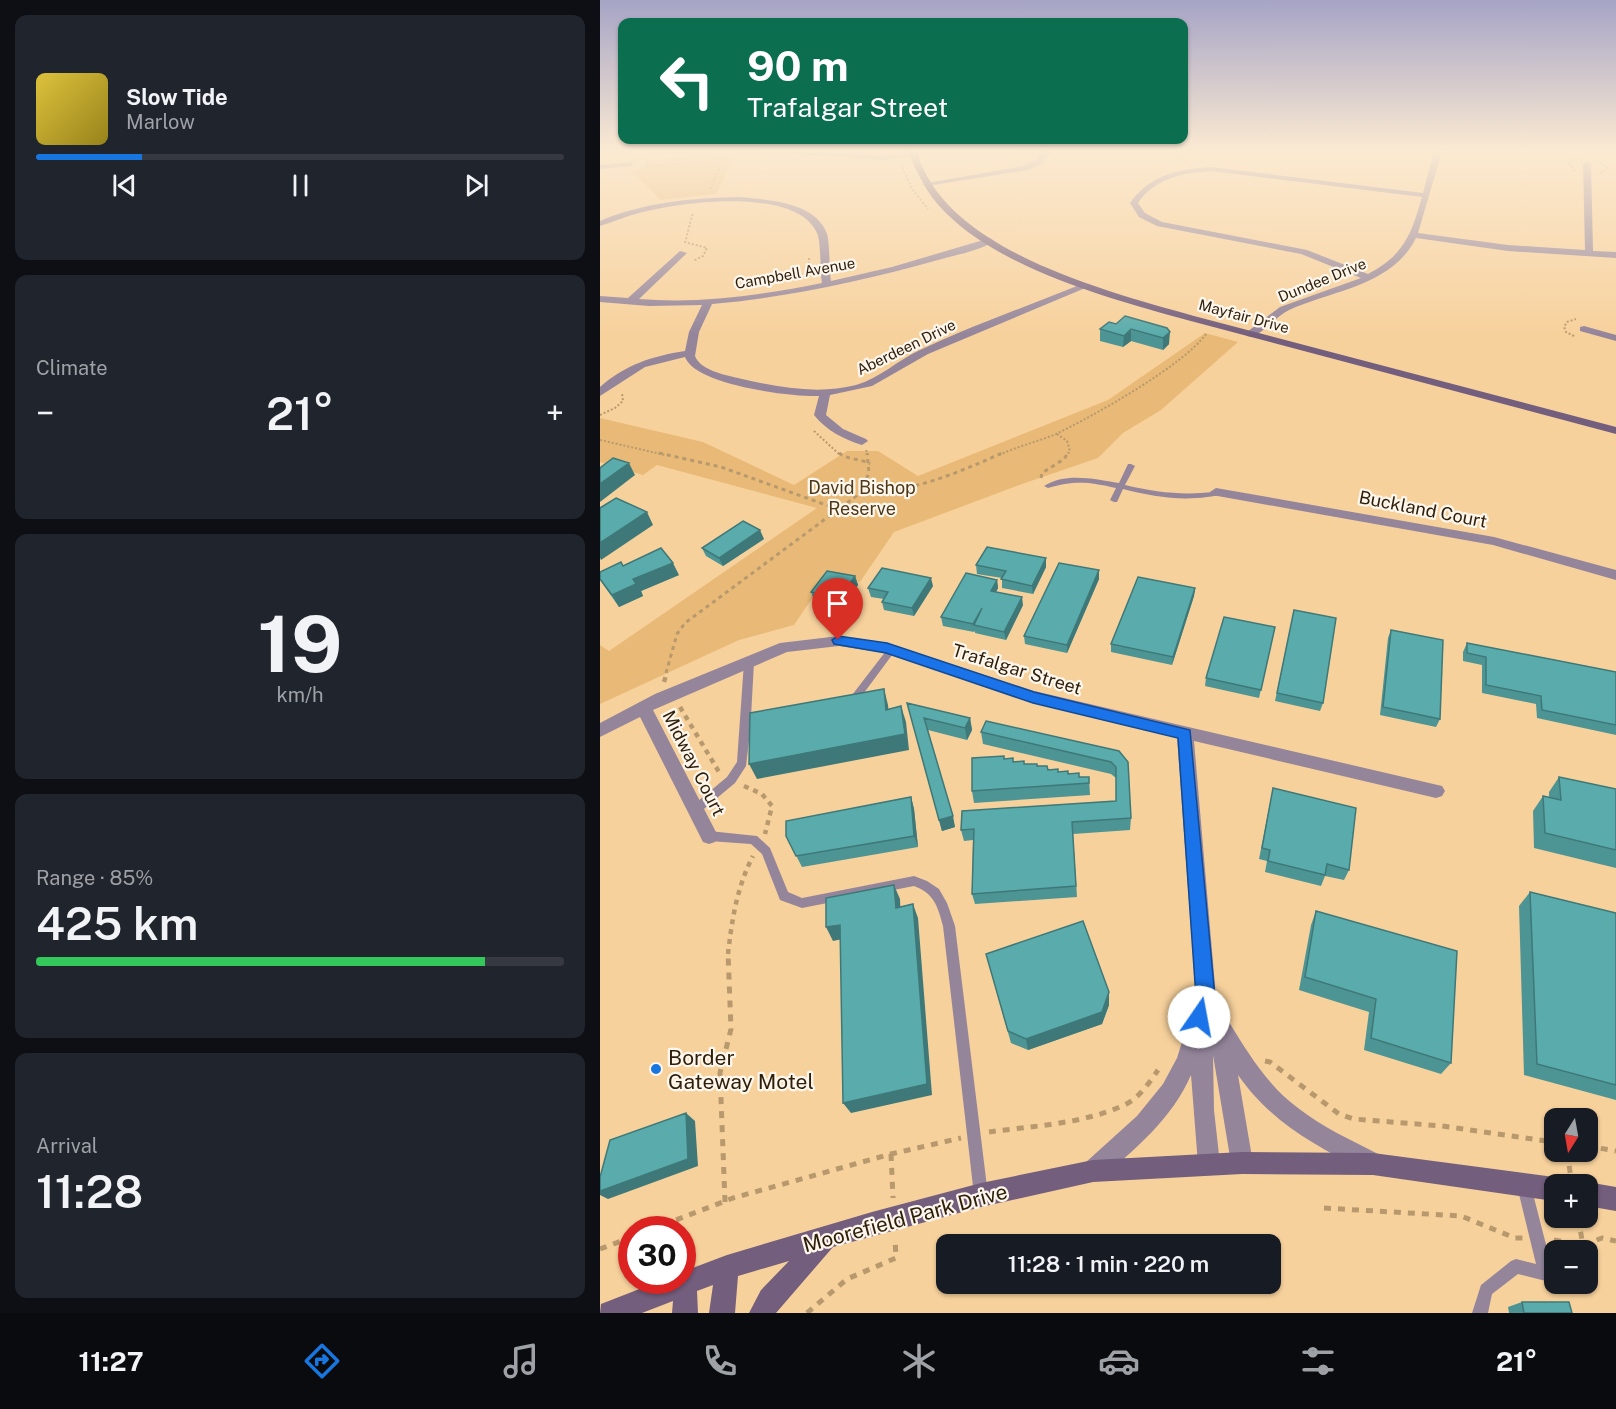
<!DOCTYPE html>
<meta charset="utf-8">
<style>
:root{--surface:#171b24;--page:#20242c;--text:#f1f3f6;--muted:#9ea1a6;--line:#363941;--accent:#1776df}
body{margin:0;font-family:"Public Sans",sans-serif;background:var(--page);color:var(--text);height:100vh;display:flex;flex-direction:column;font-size:22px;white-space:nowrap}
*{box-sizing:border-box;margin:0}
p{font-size:20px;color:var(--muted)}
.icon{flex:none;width:33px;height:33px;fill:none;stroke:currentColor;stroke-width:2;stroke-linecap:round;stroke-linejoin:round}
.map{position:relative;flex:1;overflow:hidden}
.details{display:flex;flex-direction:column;gap:15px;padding:15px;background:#0d0f14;width:600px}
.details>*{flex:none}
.hud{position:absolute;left:18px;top:18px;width:570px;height:126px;border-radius:12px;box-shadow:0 2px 4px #0004;background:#0b6e4f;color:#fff;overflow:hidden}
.needle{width:39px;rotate:191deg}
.tools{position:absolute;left:944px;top:1108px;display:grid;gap:12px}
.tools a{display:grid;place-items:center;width:54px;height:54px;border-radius:12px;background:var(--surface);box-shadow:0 2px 4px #0004;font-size:30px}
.speed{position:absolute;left:18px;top:1216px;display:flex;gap:12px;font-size:30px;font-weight:700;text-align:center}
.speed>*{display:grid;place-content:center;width:78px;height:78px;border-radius:50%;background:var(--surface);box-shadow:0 2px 4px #0004;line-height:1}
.speed .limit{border:9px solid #d22;background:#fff;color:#111}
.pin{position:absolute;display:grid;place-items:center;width:51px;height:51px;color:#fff;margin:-62px -26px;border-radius:50% 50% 50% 0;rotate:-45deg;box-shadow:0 0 6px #0007}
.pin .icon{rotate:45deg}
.me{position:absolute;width:66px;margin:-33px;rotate:12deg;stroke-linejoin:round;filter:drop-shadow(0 0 4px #0008)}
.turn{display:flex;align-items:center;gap:21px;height:126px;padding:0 30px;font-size:27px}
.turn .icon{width:78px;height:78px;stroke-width:2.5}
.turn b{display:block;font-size:42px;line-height:51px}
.big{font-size:45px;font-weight:600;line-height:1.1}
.details .card{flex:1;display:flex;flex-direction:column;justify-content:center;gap:9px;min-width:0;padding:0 21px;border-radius:12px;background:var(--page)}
.details .dial{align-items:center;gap:0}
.dial b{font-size:78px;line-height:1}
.song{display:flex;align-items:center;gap:18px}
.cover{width:72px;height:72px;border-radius:9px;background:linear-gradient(135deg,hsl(50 70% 55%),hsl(50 70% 35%))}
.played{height:6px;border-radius:3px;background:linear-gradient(90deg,var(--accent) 20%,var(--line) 20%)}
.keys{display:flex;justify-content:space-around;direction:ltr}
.heat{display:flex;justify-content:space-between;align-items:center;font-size:33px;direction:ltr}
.charge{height:9px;border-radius:4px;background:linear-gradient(90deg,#34c759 85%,var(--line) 0)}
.trip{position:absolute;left:336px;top:1234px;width:345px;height:60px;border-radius:12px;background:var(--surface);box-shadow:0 2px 4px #0004;font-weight:600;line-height:60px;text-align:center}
.menu{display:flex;height:96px;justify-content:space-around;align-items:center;background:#090b0e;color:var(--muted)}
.menu .icon{width:42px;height:42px}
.menu .on{color:var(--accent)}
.menu b{font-size:27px;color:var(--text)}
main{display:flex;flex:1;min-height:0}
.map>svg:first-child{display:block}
</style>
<main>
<section class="details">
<div class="card">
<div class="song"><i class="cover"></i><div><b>Slow Tide</b><p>Marlow</p></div></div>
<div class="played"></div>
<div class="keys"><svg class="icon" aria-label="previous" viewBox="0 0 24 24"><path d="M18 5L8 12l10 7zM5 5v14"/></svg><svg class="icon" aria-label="pause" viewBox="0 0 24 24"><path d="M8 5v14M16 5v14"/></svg><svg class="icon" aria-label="next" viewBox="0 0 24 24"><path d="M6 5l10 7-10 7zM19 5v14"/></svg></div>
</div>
<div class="card"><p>Climate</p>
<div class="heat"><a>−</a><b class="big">21°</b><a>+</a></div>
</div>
<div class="card dial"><b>19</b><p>km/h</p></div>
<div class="card"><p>Range · 85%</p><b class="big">425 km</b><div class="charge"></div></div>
<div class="card"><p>Arrival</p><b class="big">11:28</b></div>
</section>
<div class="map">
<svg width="1016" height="1313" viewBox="0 0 1016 1313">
<rect width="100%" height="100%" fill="#f7d19c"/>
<path fill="#e9ba77" d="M118,152L123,157L134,158L116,194L61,200L31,171L45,167L51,161Z
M605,333L638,342L561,410L523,433L498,458L425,483L294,532L260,582L228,575L194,625L139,640L0,704V645L9,651L217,508L57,465L43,475L0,462V418L103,442L194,485L247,451H278L318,476L508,400Z"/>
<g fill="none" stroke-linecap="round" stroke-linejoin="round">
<path stroke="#b8996e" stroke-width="2" stroke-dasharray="2 2" stroke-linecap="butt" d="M578,151L586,163
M39,157L49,161L41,168
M997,161L1008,168L1000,173
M301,164L312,189L328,209
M46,166L110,162L125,156
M975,171L968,162L978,159
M110,189L119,169L113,162
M85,243L93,212
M88,243L107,248L103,256L93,261
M209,258V278
M974,336L966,332L964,327L967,322L976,319
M0,415L15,408L23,401L22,393
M214,431L240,455
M457,434L467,441L470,451L467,455
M0,440L65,455
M266,450L268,455
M399,455C418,446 437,442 456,434C493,416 583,366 606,334"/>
<path stroke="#b8996e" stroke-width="3" stroke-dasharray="4 4" stroke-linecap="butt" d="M59,453L121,467L240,510
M239,453C247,460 260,458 270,464
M441,478L442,473L464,459L468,453
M260,494C311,492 356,474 402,453
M66,673L77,634L85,623L259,494L269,473L267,453"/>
<path stroke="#b8996e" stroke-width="4.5" stroke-dasharray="5 5" stroke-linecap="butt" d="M64,682L67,672
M80,707L119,772
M144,786L162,794L172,806L165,834
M128,954C132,919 137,887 153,856"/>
<path stroke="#b8996e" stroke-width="5" stroke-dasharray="7 7" stroke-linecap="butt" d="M665,1061L670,1062L739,1114L754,1119L842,1126L954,1142
M389,1132C432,1126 482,1124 522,1106C538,1100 549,1083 558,1070
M987,1146L1016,1151
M967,1152L971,1178
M291,1154L293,1198
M125,1202L120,1073L131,1029L128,952
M724,1208L861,1216L915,1238H923
M978,1218L983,1245L1002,1238L1016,1241
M50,1230L133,1198L291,1154L361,1138
M954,1240L983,1245
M0,1249L32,1237
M207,1313L247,1279L296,1258L295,1238"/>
<path fill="#94859b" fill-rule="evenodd" d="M528,464H531L535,466L525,485C559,493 586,496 621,491L625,493C620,496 613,496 607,497C578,501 551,496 523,489L517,502H514L510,500L516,488C490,482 474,480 448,488L444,486C465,472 495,479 519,483Z
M292,646L295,647L296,649L295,651L255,705H249L247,702L249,699L289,647Z
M149,659L154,662L151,717L162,715L165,716L167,719L165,722L151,724L146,766L135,783L99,813L95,814L91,813L90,810L91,807L127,777L137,762L144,662Z
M109,831L157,836L170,848L188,892L202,898L314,876L327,881L339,889L347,903L355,926L388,1195L386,1200L381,1202L376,1200L374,1195L343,926C338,907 334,893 314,886L202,908L180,900L162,854L151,844L109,841L105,839L104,836L105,833Z
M924,1179L929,1181L931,1186L952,1268L954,1269V1283L918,1274L892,1294L888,1313H872L881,1285L911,1261L916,1259L936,1264L917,1186L919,1181Z"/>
<path fill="#94859b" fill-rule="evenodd" d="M184,151L283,156L314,154L318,156L283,160L188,153Z
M444,151H452L442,164L428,170L326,186L322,184L423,166L436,160Z
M834,151H842L818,233L908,245L985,250L983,164L987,162L991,164L993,251L1016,252V258L908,251L816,238C792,286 733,290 689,310C675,317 665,332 651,337L647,336V332L680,307L761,278L701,254L557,226L539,217L530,203C550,175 578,169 611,167L823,193ZM611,171L822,197C811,235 804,255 768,274L707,250L562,222L545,213L538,203C555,178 582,173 611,171Z
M34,162L31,166L0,169V165Z
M140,197C168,200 216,202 227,234C230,245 229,268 231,281L292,267L390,238L394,241C380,251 355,255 338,260C263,281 189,297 112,304L99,332L95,356C100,370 125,375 138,378C176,387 218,395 256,385C280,378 298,360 320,350C373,325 428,306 482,284L490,286L328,354L272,386L230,395L226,415L243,429L266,439L268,441L262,445C243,439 227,431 214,415L219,396C191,397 95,385 85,357L45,367L0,396V387C25,365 52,356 85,351L89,332L102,305L49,306L0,302V296L28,298L80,251L87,253L39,299C100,304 162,295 222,283C220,272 221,240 217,233C196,186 79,202 39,213C26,216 13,222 0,226V221C45,202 92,198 140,197Z
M984,326L1016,335V341L980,331V327Z
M616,488L894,537L1016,570V580L893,545L612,495L610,492Z
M239,636L287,643L434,691L842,786L845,791L842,796L836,798L594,741L616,997L623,1019L629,1022C648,1053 668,1086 698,1108C722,1127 751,1140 778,1154L781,1162L778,1170L770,1173L762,1170C712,1143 672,1123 638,1075L653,1163L650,1171L642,1174L634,1171L631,1163L613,1055L614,1110L620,1164L617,1172L609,1175L601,1172L598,1164L591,1075C572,1119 536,1148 501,1179L493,1182L485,1179L482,1171L485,1163L537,1116L563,1084L577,1058L596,997L577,737L433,703L286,653L239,646L187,652L53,710L118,836L115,842L109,844L103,842L40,717L0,737V723L55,694L180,643Z"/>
<path fill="#735e7d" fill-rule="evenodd" d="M310,151H318C318,160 323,168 327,176C370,256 512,293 594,316L1016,427V434L587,320C507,298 363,260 322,181C317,171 311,162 310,151Z
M642,1152L773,1153L954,1177L962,1181L964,1185H954V1201L773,1175L642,1174L493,1182L381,1207L233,1247L176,1313H149L161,1290L189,1261L138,1276L135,1313H109L113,1285L97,1291L98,1313H72L73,1301L42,1313H0L1,1304L60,1281H82V1272L127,1255L272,1212L381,1183L493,1160Z
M987,1182L1016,1187V1211L987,1206V1185H981Z"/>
</g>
<path fill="#4d9494" d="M516,324L567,328L569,344L563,350L531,341L523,347L500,341V329Z
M164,539L123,566L106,556L102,548Z
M376,565L446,567L433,594L402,588V578L377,574Z
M23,566L79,575L41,591L43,596L19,607L0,580V572Z
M499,570V579L467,653L425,644L424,636Z
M255,576L258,585L242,607L214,601L211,592Z
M397,580L398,588L396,592L423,605L406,640L375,633V631L374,632L343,626L341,617Z
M333,586L314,616L284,610L282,602L284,599L271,597L268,588Z
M595,588L594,596L572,665L511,652V644Z
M694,610L723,703L720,711L675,701Z
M675,627L659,698L605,686L606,678Z
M791,630L840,719L836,727L780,715L788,638Z
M867,643L1016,672V735L937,718L936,704L882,693V665L863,661V652Z
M307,703L370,718L372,730L367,740L328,730L355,827L342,831Z
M381,732L519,751L531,818L530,830L473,834L477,897L375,904L372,894L373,840L364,841L361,830L516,801V778L511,774L383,744Z
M404,759L425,764L437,766L479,777H489L490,795L374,803L372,791Z
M959,777L1016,789V868L934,848L933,811L943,796L949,798V792Z
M673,788L749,870L744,880L725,876L721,886L665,872L667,861L659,859Z
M311,797L314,809L318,847L202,867L186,836Z
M930,892L1016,913V1100L924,1075L919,906Z
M716,911L851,1063L841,1074L764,1050L769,1012L699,990L711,925Z
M386,954L509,992V1005L502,1024L428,1050L411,1043Z
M922,1302L972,1313H909L908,1307Z"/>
<path fill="#3f7878" d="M531,329V341L523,347L524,336Z
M570,332L569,344L563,350V338Z
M29,463L35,475L0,502V484Z
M47,512L53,525L1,560L0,558V543Z
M160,530L164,539L123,566L119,558Z
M446,558V567L433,594L432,586Z
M73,563L79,575L41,591L43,596L19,607L12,595L33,579Z
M499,570V579L467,653V645Z
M255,576L258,585L242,607L240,598Z
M331,578L333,586L314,616L312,608Z
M397,580L398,588L392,599L391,591Z
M595,588L594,596L572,665L573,657Z
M422,597L423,605L406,640L404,632Z
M284,689L288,705L290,726L286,710Z
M301,706L306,722L309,750L157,779L149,764Z
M370,718L372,730L367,740L365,728Z
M311,797L314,809L318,847L314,836Z
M353,816L355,827L342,831L339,820Z
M294,885L300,899L301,922L296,908Z
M313,904L318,918L332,1095L251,1113L243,1103Z
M240,925L247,938L233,941L226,927Z
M509,992V1005L502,1024L428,1050L426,1039Z
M86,1113L95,1121L98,1166L8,1199L0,1195V1191Z"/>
<path fill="#5aacac" stroke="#3f7878" stroke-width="1.5" d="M525,316L567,328L570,332L563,338L531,329L524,336L500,329L509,322L516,324Z
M13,458L29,463L0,484V468Z
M16,498L47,512L0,543V508Z
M143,521L160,530L119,558L102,548Z
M387,547L446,558L432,586L401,579L406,571L376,565Z
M61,548L73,563L33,579L36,584L12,595L0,579V572L21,562L23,566Z
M459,563L499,570L467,645L424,636Z
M282,568L331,578L312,608L282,602L288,592L268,588Z
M227,571L255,576L240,598L211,592Z
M366,573L397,580L391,591L422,597L404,632L374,625L382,608L373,624L341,617Z
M538,577L595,588L573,657L511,644Z
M694,610L736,618L723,703L677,693Z
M624,617L675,627L661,690L606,678Z
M791,630L843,640L840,719L783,707Z
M867,643L1016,672V725L942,710L941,696L886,685V657L867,653Z
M284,689L286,710L301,706L305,734L149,764L150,713Z
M307,703L370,718L365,728L324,718L353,816L339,820Z
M386,721L519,751L528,762L531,818L472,822L476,886L372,894L374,829L361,830L362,811L516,801V767L511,762L381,732Z
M404,756V759L413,758V762L424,761V764H437V766H447L448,770L458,769V772L468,771V774L479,773V777H489V783L372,791V758Z
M959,777L1016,789V850L945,833L943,796L961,800Z
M673,788L756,808L749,870L727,864L725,875L668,861L670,850L662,848Z
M311,797L314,836L196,856L186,836V821Z
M294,885L296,908L313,904L327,1084L243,1103L240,925L226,927V898Z
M930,892L1016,913V1085L937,1064Z
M716,911L857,951L851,1063L771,1038L776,999L705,977Z
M483,921L509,992L502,1012L426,1039L408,1031L386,954Z
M86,1113L88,1159L0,1191V1177L10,1140Z
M922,1302H969L972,1313H924Z"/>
<linearGradient id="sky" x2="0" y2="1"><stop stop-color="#a6a4c6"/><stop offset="0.45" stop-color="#fbead2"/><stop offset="1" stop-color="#fbead2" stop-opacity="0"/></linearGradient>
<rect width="1016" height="335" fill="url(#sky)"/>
<path fill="#1a73e8" stroke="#114b97" stroke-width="1.5" d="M238,636L287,643L434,692L590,730L615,997L606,1024L599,1027L592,1024L590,1017L596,997L578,738L433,703L286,653L234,644L232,640Z"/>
<circle fill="#1776df" stroke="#fff7ed" stroke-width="2" cx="56" cy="1069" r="6"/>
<g text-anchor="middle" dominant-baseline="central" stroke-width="4.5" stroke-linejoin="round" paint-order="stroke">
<g font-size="15" fill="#2d1f0a" stroke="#fff7ed">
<text transform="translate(195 273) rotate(-10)">Campbell Avenue</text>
<text transform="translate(722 280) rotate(-22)">Dundee Drive</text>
<text transform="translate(644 316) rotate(15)">Mayfair Drive</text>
<text transform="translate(306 347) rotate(-26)">Aberdeen Drive</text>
</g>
<g font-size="18" fill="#4d3818" stroke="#fff7ed">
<text x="262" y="487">David Bishop<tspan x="262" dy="21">Reserve</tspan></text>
</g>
<g font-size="18" fill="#2d1f0a" stroke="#fff7ed">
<text transform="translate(823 509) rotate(11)">Buckland Court</text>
<text transform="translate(417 669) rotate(17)">Trafalgar Street</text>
<text transform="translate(94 763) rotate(63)">Midway Court</text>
</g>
<g font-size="21" fill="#2d1f0a" stroke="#fff7ed" text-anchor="start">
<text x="68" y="1057">Border<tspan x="68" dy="24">Gateway Motel</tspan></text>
</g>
<g font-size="21" fill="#2d1f0a" stroke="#fff7ed">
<text transform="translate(305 1218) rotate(-15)">Moorefield Park Drive</text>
</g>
</g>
</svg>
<div class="tools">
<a><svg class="needle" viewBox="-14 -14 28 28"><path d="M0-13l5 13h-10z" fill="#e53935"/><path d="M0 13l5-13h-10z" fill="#9ea1a6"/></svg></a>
<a>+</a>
<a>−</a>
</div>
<div class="speed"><div class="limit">30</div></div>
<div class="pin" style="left:238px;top:640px;background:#d93025"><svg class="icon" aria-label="arrive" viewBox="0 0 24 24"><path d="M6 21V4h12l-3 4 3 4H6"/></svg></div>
<svg class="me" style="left:599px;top:1017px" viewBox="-20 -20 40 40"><circle r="19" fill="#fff"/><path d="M0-13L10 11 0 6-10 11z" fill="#1a73e8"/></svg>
<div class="trip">11:28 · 1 min · 220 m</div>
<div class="hud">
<div class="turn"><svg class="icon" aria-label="left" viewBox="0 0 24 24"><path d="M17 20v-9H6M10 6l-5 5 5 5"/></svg><div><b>90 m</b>Trafalgar Street</div></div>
</div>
</div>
</main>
<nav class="menu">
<b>11:27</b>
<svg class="icon on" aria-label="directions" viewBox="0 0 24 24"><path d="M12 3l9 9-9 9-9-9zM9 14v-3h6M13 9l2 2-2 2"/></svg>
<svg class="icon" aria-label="music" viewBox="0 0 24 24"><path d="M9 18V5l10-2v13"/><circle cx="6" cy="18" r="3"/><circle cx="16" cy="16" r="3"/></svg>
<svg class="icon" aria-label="phone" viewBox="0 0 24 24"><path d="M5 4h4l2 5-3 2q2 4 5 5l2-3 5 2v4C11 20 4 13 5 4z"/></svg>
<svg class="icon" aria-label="climate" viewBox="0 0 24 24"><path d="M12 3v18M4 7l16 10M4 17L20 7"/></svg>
<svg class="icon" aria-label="car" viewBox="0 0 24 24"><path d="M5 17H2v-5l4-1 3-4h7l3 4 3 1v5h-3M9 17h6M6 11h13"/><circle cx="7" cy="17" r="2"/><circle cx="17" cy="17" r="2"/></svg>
<svg class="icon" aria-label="filters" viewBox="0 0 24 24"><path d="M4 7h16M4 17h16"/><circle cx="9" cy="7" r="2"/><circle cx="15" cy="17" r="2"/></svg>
<b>21°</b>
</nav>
